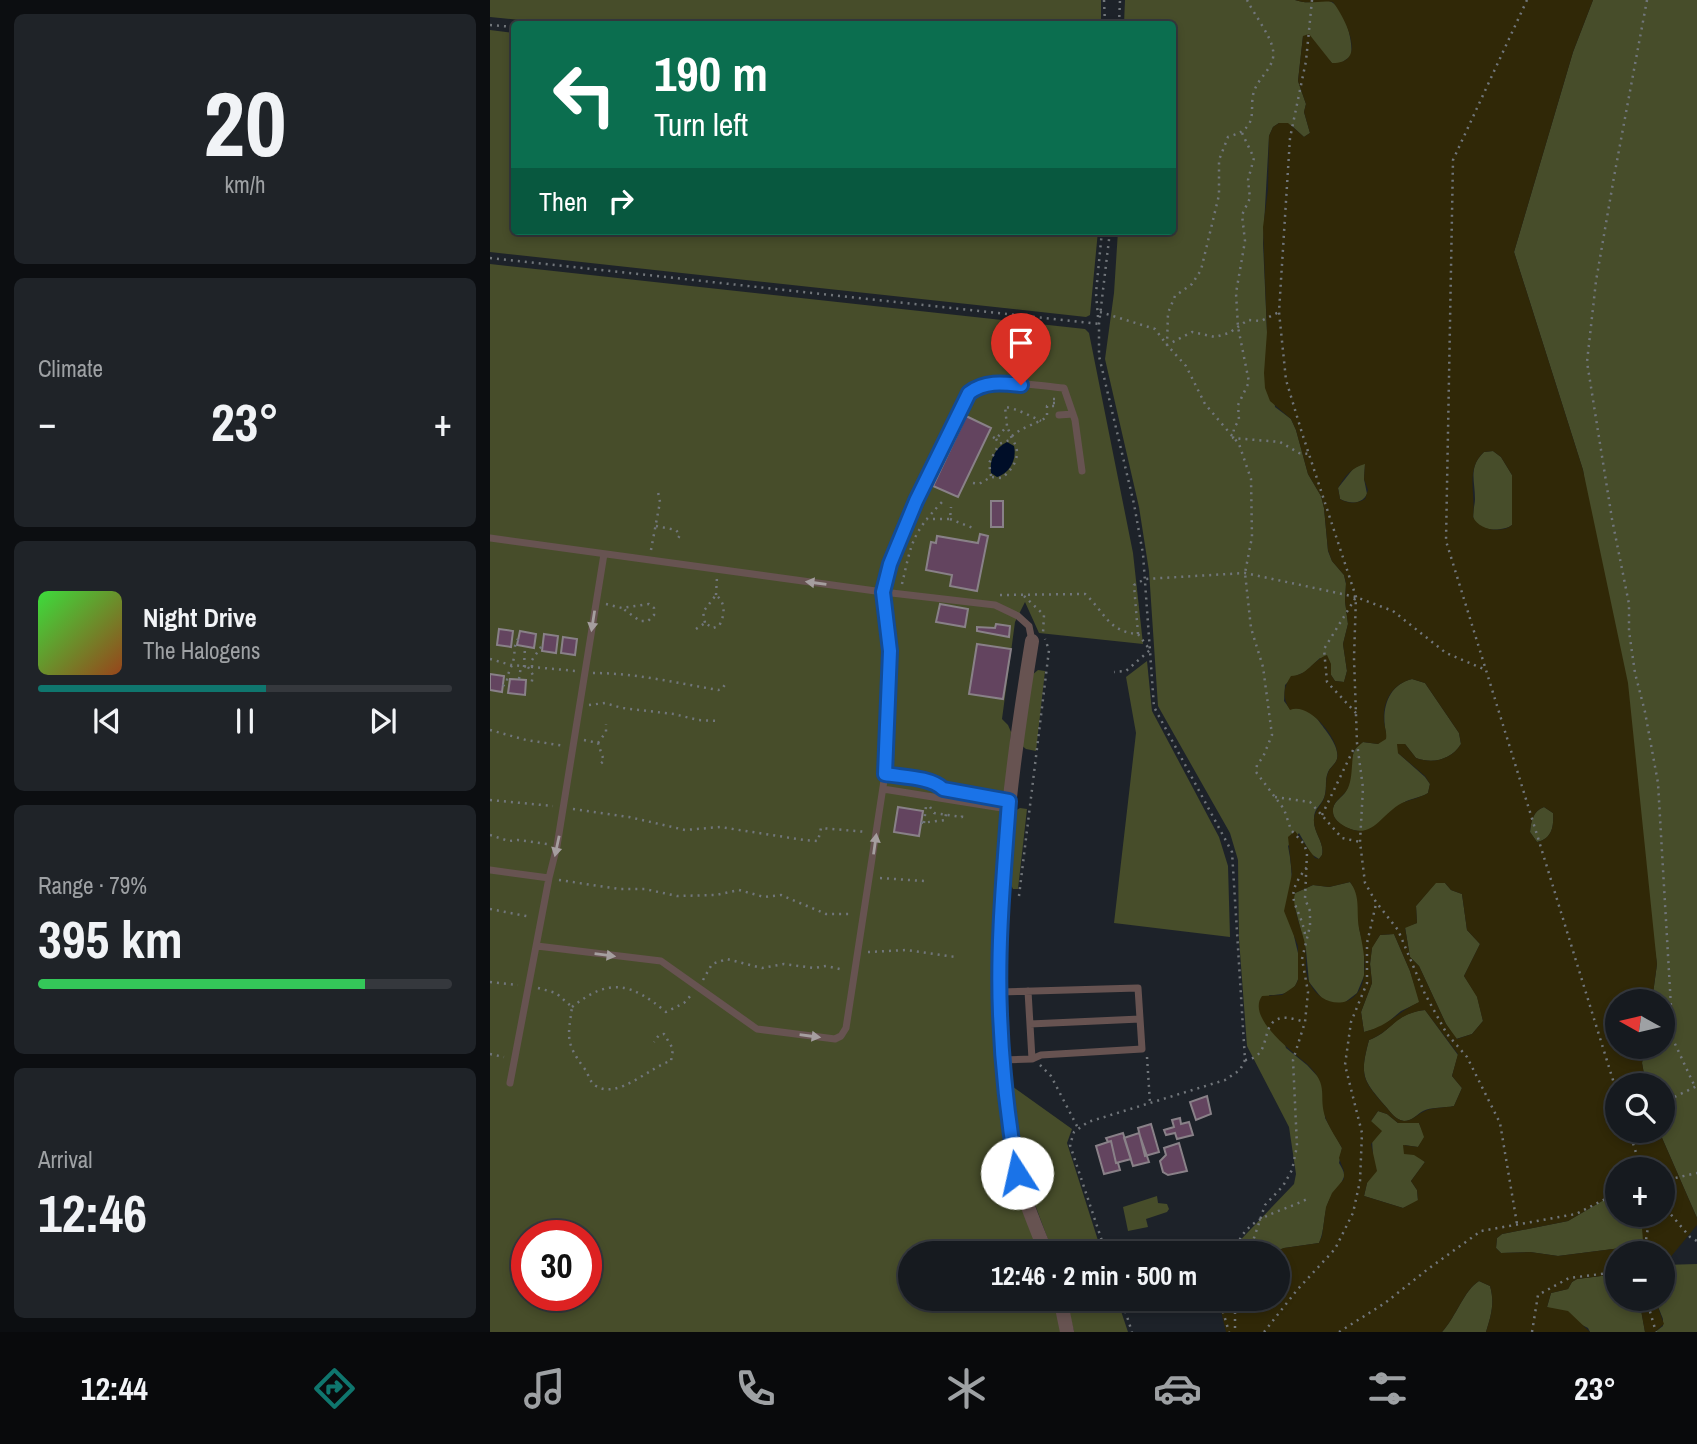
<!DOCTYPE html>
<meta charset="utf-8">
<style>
:root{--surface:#161a1f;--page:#1f2328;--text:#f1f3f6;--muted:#9ea1a4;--line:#35383d;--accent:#0f766e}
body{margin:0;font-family:"Archivo Narrow",sans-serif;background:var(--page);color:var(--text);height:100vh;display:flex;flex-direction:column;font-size:26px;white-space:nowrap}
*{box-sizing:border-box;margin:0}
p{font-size:23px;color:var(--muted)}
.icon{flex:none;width:38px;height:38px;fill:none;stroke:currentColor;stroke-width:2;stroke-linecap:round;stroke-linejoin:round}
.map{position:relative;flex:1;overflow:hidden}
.details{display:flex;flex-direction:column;gap:14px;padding:14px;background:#0c0e11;width:490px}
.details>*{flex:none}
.banner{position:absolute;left:21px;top:21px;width:665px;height:214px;border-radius:7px;box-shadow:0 4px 10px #0003,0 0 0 2px var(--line);background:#0b6e4f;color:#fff;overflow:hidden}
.needle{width:46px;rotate:278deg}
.buttons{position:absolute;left:1115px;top:989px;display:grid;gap:14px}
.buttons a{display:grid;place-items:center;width:70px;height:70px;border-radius:50%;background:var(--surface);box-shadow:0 4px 10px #0003,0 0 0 2px var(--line);font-size:35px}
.speed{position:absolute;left:21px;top:1220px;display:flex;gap:14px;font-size:35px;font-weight:700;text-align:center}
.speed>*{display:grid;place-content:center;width:91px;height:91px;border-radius:50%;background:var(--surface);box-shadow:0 4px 10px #0003,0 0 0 2px var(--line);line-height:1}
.speed .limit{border:10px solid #d22;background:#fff;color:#111}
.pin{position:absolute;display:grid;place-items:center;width:60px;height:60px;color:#fff;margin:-72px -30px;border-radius:50% 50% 50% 0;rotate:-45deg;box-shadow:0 0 7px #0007}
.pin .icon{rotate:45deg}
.me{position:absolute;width:77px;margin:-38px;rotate:350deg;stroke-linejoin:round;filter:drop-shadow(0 0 5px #0008)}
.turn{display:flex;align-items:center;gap:24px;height:147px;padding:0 28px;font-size:32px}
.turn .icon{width:91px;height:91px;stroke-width:2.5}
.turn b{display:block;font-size:49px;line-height:60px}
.then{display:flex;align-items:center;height:66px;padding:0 28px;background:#0003;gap:14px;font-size:26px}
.big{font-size:52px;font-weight:700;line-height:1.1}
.details .tile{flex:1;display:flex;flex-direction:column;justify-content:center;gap:10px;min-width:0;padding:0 24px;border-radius:10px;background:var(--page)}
.details .dial{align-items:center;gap:0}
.dial b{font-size:91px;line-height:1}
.song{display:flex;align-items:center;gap:21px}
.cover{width:84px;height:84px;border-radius:10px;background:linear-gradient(135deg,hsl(120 70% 55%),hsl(20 70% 35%))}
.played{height:7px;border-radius:4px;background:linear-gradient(90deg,var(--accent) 55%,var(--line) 55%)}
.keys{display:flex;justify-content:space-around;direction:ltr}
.heat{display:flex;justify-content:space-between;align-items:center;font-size:38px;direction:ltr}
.charge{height:10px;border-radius:5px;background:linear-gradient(90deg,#34c759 79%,var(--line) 0)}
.trip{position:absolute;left:408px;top:1241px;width:392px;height:70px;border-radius:35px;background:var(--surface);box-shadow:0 4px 10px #0003,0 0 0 2px var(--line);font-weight:700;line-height:70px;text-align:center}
.dock{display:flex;height:112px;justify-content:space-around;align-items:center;background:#090a0c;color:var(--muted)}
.dock .icon{width:49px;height:49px}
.dock .active{color:var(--accent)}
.dock b{font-size:32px;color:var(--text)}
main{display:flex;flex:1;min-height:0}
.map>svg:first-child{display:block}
</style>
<main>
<section class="details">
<div class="tile dial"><b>20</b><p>km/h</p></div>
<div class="tile"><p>Climate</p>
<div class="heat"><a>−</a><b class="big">23°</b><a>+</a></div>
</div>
<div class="tile">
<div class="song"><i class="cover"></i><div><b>Night Drive</b><p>The Halogens</p></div></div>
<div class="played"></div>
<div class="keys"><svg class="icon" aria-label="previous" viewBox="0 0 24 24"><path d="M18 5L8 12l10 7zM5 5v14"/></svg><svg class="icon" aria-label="pause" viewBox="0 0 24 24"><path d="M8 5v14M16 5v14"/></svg><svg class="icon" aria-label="next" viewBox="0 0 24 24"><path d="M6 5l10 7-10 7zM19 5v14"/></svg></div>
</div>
<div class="tile"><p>Range · 79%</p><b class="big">395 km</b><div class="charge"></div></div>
<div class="tile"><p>Arrival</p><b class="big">12:46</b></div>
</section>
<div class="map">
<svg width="1207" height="1332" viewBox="0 0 1207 1332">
<rect width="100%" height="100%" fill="#1d2229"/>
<path fill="#474d2a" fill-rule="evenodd" d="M0,0H611V24H73L0,17Z
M635,0H805C820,5 826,0 839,1C854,5 864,42 861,56L851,63H842L813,36L808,81L816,104L814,112L820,133L814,137L802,126L789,123L783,127L779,136L773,243L777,332L785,407L801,419L806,430L818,474L831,496L834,508L838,551L842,561L854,575L856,584L855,601L858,624L853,644L857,671L854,682L845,681L841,675V664L830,658L815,672L803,677L795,685L794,701L800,709C811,706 820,710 828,720C835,730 850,746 847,759C845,765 840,767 838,772C834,781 838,791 833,800C829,807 824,809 824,819C823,833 835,842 832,855L829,859L821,854L809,833L798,846C804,873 801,901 803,928C804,945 815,964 807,982C802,994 790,995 779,995L796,1048L817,1065L831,1080L834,1089L835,1118L852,1148L849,1163C852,1168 856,1174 853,1179C850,1188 841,1194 838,1203C833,1216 835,1230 829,1243L794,1248L781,1253H738L804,1184L806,1174L799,1127L757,1046L749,939L748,860L740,833L668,706L659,571L649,507L615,359L624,293L628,231H682V24H634Z
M1103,0H1207V1218L1169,1131L1172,1130V1085H1156L1152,1063L1155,1047L1172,1046V1001H1162L1167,964L1093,470L1024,252L1083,52Z
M0,30L24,33V231H608L600,315L596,317L0,252Z
M0,264L595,329L599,333L643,553L653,644L549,633L535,602L525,622L512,719L518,725L521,732L505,952L504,1021L510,1098L551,1253H420V1298L565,1299L573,1332H0ZM37,1236H96V1295H37Z
M1003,451L1011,457L1022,475V525C1014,531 992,532 985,522C981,516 985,506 985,499C985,480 978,467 994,452Z
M871,464H875L874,479L877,494C871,505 860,504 850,499L848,488L863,469Z
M657,661L662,711L729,837L738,866L740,937L624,923L646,733L636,677Z
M548,670L555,671L546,751L536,749L531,745L542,675Z
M922,679L935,683L969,733L971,744C961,760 943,764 926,758L915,744L908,753L935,777L940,784L938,793C930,798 921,798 913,803C900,810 889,829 874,831C862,832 840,823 843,808C845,800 852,798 856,791C865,776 855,752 873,742L888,744L896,733C891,711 897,685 922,679Z
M1054,807L1063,813C1064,827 1062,839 1047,842L1040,832C1041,821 1043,811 1054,807Z
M530,808L537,809L528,889H523L519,881L523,812Z
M860,882L868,893L869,928L874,948V976L867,993L854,1003L848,1004L834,1001L819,982L816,950L803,900L805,893L823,885L839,887Z
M946,882L955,883L961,890L972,894L977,930L990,944L974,976L987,996L993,1021L982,1034L966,1039L956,1024L929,966L920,957L915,927L927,923L926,906Z
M904,934L920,971L930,1002L911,1011L892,1027L874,1032L871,1012L882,983L880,964L882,947L890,935Z
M935,1010L968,1055L962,1076L972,1088L964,1106C955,1108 940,1107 933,1111C926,1115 922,1121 914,1121C906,1120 901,1113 897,1108C873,1080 869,1077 879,1040C905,1030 902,1014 935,1010Z
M519,1084L582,1129L577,1143L612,1253H563L534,1175L521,1128Z
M888,1111L897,1114L908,1123H929L935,1137L928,1147L914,1145L935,1162L921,1181L927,1190L928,1201L913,1208L874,1196L883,1157L881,1121Z
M667,1196L668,1203L677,1204L679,1209L677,1212L656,1219L658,1227L638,1231L633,1207Z
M1127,1199V1214L1151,1215L1153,1217V1241L1148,1251L1131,1248L1068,1256L1040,1252L1011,1253L1006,1248L1007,1238L1012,1234L1078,1221L1112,1201Z
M1207,1264V1332H1165L1173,1326V1319L1165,1299L1172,1298L1173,1265Z
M1127,1274V1298L1149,1299L1155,1332H1100L1098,1328L1057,1307L1061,1293L1078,1289L1082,1282L1087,1279Z
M989,1281L1000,1286C1005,1303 1001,1316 996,1332H952C966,1317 974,1290 989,1281Z
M576,1299H627L638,1332H584Z"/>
<path fill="#302807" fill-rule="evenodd" d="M805,0H1103L1083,52L1024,252L1093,470L1138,683L1167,964L1162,1001H1127V1046L1155,1047L1152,1063L1156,1085H1127V1130L1169,1131L1207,1218V1225L1174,1265L1172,1253H1127V1274L1087,1279L1082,1282L1078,1289L1061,1293L1057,1307L1078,1311L1100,1332H996C1001,1316 1005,1303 1000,1286L989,1281C974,1290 966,1317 952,1332H736L728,1299L788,1298V1253H781L794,1248L829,1243L832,1236L836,1207L842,1193L854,1179V1171L849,1158L852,1148C847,1139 840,1129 836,1119C827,1095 841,1087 817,1064C803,1052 756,1018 772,996L792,995L805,986L808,980V946L794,911L802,874L798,837L805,831L825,858L829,859L832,855C835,842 823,833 824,819C825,808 833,805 835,795C837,788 835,779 838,773C840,767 845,765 847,759C852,741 819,701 800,710C792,697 793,688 801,676C817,676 823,660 837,655L841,664V675L845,681L854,682L857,671L853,644L858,624L855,601L856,583L854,575L842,561L838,550L834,508L831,496L818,474L806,430L801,419L780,401L775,388L774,373L777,332L773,227L778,190L779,136L783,127L789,123H798L814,137L820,133L814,112L816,104L808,81L813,36L819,34L842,63C879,64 855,18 843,2C830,0 818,5 805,0ZM1003,451L1011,457L1022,475V525C1011,534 989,530 983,517C986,493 975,469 994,452ZM875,464L874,479L878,490L875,499C866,504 859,504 850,499L848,488C854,477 862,467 875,464ZM922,679L935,683L969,733L971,744C961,760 943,764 926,758L915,744H907L908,753L935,776L940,784L938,793C930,798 921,799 912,803C889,815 882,844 851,824C846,820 843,817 843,811C843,800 854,797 858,788C863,777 861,762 864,750L873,742L888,744L896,739C897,733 895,729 894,722C892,702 902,684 922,679ZM1054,807L1063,813C1064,826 1062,839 1047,842L1040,832C1041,821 1043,811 1054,807ZM860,882C871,897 866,910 869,928C872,943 876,959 874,975C870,1010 833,1011 819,982C814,971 817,956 815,944C812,930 801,905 805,893L823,885L839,887ZM946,883H955L961,890L972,894L977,930L990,944L974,976L987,997L993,1021L982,1034L967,1039L956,1024L929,966L920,957L915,928L927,923L926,906ZM904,934L920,971L929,1002C908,1012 898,1026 874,1032L871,1012L882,983L880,964L882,948L890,935ZM935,1010L968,1054L962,1076L972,1088L964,1106C955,1108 940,1107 933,1112C926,1115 922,1121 914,1121C906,1120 901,1113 897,1108C873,1081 869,1077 879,1040C904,1030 904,1014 935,1010ZM888,1111L897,1114L908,1123H929L934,1137L928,1147L913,1145L914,1154L924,1155L935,1162L921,1181L927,1190L928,1200L913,1208L874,1196L877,1183L887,1171L881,1144L892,1131L881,1121ZM1127,1169H1172V1214L1151,1215L1153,1241L1148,1251L1131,1248L1068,1256L1040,1252L1011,1253L1006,1248L1007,1238L1012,1234L1078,1221L1112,1201L1127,1199Z
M1149,1299H1165L1174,1324L1165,1332H1155Z"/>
<path fill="#000e28" d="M517,442L524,446C527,459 520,473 507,477L501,473C499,460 505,448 517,442Z"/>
<path fill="#63445f" stroke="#898188" stroke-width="2" d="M476,416L501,428L468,497L443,486Z
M501,501H513V527H501Z
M490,534L498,536L487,591L460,586L462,575L436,570L441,542L446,543L447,536L488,543Z
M450,604L478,609L475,627L446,622Z
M506,624L520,626L519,637L487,631V627L505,628Z
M9,629L23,631L21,647L7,645Z
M30,631L46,634L44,648L27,645Z
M54,634L68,636L66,653L52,651Z
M73,637L87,639L85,655L71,653Z
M487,644L521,649L513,699L479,694Z
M0,674L14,676L12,692L0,690Z
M20,679L36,680L35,695L18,693Z
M408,807L433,811L429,836L404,832Z
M717,1096L721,1114L706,1120L700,1102Z
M690,1118L691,1124L699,1122L703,1135L687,1139L685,1133L676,1135L674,1130L684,1127L682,1120Z
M661,1124L669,1152L655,1156L648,1128Z
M633,1133L641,1159L626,1163L621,1141L618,1142L616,1138Z
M649,1133L659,1162L643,1166L634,1138Z
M621,1141L626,1163H628L630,1170L614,1174L606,1146Z
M689,1143L697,1171L678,1175L673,1172L670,1161L676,1155L674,1148Z
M674,1244L675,1253H657L656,1247Z
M663,1298H705L692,1300L693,1304L688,1305V1301L664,1304Z"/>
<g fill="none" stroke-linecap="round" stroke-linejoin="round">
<path stroke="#71767b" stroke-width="2.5" stroke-dasharray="2 5" stroke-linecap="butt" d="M614,0L615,24
M757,0C764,14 781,36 783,50C786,66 770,76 765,89C760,99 764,113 760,122C755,132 747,134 738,137L729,160V195L711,270L702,284L685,296L678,313L677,345L696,366L715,404L749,444L761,479L762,537L755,573L761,628L773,667L782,735L773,757L767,765L766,772L794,809L801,830L814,844L817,853L815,899L820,911V926L812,959L818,992L815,1022L803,1060L807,1146L802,1170L793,1186L775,1205L759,1253
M822,0L816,61L800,138L789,312L796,380L812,433L866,597L864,658L867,743L873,788L870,842L875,883L886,902L908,930L935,994L957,1034L977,1057L1010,1123L1027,1224
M1037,0L963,160L956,541L1127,1093
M1157,0L1124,177L1106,281L1097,362L1122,519L1139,604V631L1145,673L1155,712L1168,783L1182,1024L1180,1033L1205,1087
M629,24L630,0
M0,25L24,27
M752,133L764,158L758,180L760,198L752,215L755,241L746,293L748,327L759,382L748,405L749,420L744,428L743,438L790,442L809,453L819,454
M0,258L609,324
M610,312L665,329L677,345L702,332L725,337L739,333L758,320L771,321L789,312
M608,317L606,293L612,231
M563,399H565
M563,403H565
M522,436C532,427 546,424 557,417V406H565
M503,437L506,439L517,426L515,407C525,408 541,416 551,421
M506,439L509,444L522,439L517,426
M501,476L499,463L509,444
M483,483L489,484L501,477L512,478C524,468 533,454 522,439
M436,519H460L461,507
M460,519L483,528
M166,526L186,530L190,535L187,540
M161,550L170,502L168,492
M412,584C422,542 421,535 452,502
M226,595L227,577
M510,595L595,594C615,612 618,632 648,634L660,650L636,671L624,672
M534,596L554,615L553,633
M116,604L132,608L159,604L164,608V615L158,621H150L132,608
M206,629L215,623L223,628L229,626C235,615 236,603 226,595L213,612L215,623
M648,634L644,585L655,579L755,573L866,597L903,611L956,653L996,670
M0,659L21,665L86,671
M34,667L35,647
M38,667L43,675L41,686
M42,667V660L53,644
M103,673C145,673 187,683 228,690L232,689L236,683
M29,679L31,666
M13,686L17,682C17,672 23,666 24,657C25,649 24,645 28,639
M99,705L115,703L132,708L184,714L208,720L229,721
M866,713L837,682L834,649L866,597
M0,730L36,740L75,746
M94,740L108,743L114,761L109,765
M108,743L116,732V724
M785,797L820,802L852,838L870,842
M0,800L63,806
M440,807L444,813L472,817V812
M83,809L139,817L195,830L230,827L314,840L328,841L331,828L377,832
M832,815L865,746
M431,823L455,820L456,814
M434,823L436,806
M0,835L19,841L28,840L57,844
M390,878L434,881
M69,880L129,889H155L187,896L226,895L249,890L274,897L291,895L336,914H363
M529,896L559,650L555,639
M0,909L41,917
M815,934C809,902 791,900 817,867
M378,952L416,950L466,957
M213,980L222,964L237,959L272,968L294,964L324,968L336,966L354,970
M0,982L28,985
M48,988L66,993L82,1007C78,1037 75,1042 94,1068C99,1074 99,1082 106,1086C128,1100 161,1066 181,1061L183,1049L174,1034L169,1035L164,1042
M82,1007C120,977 141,983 176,1012L194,1003L203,993
M0,1054L14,1057
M657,1057L660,1103
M755,1060C784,1057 768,1022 792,1018C799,1017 808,1020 815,1022
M550,1065L561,1076L588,1128
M1172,1103L1207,1086
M1139,1130L1151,1169
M1172,1181L1207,1173
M1172,1204L1200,1237L1207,1241
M616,1253L580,1145L584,1132L598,1122L735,1080L750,1070L755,1060L742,852L664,707L653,554L644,504L609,356V324L620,231
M745,1253C753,1216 788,1214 817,1199
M1154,1253L1160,1214
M631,1298L642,1332
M729,1298L739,1332
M745,1298V1332
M1156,1298L1166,1332
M774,1332L807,1290L845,1249L863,1213L870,1181L872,1133L855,1065L861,1022L877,983V943L886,904
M849,1332L895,1303L938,1269L991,1231L1086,1214L1127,1193
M1042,1332L1048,1295L1079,1278L1127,1272"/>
<path stroke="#675351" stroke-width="7" d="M569,415L583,414
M0,538L393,592L505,605L528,616L539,626L542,641
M395,774C412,777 441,777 453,789L519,801
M393,789L518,809
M0,870L59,878
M47,946L171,961L267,1029L345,1039L351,1036L356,1028L395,774L399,651L393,592L400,564L426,501L479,393C504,375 545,386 574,388L585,420L592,471
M538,991L542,1059
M510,992L648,988L652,1049L551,1055L542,1059L513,1060
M540,1024L650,1019
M20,1083L59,878L67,846L114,554"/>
<path stroke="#675351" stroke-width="14" d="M542,641C518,787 500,936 515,1084C518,1114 520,1144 527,1173C534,1200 546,1227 556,1253
M570,1298L577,1332"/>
</g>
<defs><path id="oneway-solid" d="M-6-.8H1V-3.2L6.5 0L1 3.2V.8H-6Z" transform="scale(1.75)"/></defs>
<g fill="#a59e9f">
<use href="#oneway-solid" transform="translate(326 583) rotate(-172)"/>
<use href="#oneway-solid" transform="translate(103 621) rotate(99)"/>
<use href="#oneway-solid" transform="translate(385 844) rotate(-82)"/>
<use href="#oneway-solid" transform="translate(67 846) rotate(102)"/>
<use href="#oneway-solid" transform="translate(115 955) rotate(7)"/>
<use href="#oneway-solid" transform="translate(320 1036) rotate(8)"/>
</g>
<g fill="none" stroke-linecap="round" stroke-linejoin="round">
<g stroke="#114b97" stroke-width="18">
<path id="route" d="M527,1173C518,1121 512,1068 510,1014C507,943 514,872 519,801L453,789C441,777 412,777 395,774L400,651L393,592L400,564L426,501L479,393C495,381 512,383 531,385"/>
</g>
<use href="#route" stroke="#1a73e8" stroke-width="12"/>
</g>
</svg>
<div class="buttons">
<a><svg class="needle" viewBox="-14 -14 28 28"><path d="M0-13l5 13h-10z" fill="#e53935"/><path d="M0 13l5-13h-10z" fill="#9ea1a4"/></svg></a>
<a><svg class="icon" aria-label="search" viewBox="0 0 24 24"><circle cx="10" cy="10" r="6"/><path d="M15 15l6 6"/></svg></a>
<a>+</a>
<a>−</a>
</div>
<div class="speed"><div class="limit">30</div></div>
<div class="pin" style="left:531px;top:385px;background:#d93025"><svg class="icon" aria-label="arrive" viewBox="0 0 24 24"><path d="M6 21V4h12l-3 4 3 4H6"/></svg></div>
<svg class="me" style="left:527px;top:1173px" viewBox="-20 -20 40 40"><circle r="19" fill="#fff"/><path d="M0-13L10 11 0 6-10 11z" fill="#1a73e8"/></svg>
<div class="trip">12:46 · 2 min · 500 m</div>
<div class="banner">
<div class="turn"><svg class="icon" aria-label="left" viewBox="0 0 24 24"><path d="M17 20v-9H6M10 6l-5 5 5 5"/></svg><div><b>190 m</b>Turn left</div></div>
<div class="then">Then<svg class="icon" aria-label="right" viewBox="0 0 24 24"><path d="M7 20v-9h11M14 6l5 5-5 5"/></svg></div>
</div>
</div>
</main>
<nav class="dock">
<b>12:44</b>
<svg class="icon active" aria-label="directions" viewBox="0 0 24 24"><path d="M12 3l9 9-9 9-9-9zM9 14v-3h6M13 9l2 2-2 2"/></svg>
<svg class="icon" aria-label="music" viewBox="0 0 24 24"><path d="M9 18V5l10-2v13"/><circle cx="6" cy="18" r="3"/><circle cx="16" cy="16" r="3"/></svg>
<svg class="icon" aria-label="phone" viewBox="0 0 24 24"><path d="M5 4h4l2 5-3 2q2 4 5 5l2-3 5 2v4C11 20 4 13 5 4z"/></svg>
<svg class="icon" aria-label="climate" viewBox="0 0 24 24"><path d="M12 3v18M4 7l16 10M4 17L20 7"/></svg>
<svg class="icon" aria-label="car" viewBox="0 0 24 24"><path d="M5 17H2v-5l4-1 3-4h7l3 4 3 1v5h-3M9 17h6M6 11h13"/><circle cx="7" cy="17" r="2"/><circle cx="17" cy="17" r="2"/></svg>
<svg class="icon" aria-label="filters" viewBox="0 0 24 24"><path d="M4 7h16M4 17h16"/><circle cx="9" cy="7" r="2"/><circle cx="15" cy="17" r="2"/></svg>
<b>23°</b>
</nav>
